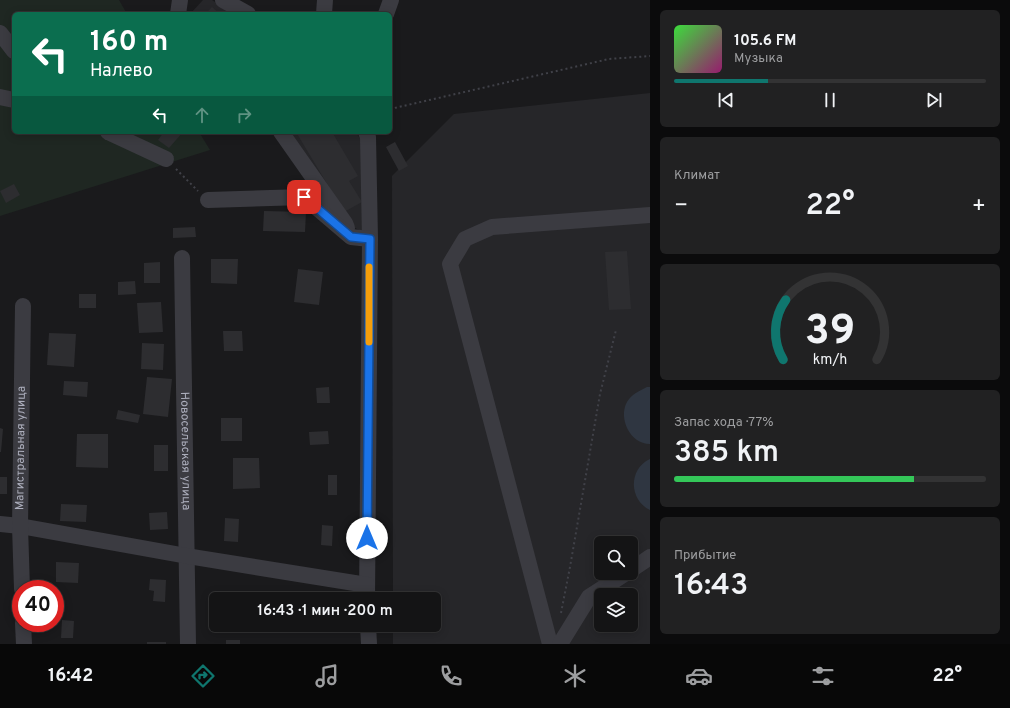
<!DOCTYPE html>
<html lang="ru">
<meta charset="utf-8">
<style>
:root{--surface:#141415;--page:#212122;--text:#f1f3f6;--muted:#9d9ea0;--line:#333334;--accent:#0f766e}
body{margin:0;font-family:Overpass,sans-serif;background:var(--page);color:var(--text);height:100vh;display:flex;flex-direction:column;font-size:15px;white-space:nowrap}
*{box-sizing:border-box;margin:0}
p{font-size:13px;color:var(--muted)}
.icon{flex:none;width:22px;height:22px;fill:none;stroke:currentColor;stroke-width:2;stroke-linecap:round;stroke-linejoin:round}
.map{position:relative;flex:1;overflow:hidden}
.panel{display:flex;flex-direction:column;gap:10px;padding:10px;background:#0b0b0c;width:360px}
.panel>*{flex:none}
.banner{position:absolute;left:12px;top:12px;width:380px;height:122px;border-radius:6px;box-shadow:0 2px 10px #0003,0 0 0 1px var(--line);background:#0b6e4f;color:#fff;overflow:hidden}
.controls{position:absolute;left:594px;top:536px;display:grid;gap:8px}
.controls a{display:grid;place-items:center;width:44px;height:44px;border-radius:6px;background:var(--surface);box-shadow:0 2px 10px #0003,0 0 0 1px var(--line);font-size:20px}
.speed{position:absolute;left:12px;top:580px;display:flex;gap:8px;font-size:20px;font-weight:700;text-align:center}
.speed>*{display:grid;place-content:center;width:52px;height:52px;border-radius:50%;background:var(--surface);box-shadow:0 2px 10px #0003,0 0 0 1px var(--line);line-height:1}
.speed .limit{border:6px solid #d22;background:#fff;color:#111}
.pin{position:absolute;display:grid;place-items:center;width:34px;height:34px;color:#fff;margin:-17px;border-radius:8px;box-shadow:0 2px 6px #0006}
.me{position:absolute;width:44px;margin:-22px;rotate:0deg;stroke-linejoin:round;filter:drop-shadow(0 0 3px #0008)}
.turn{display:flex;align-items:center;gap:14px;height:84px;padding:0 12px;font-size:18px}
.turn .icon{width:52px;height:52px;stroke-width:2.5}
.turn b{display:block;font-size:28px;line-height:34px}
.lanes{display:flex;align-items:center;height:38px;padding:0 12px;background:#0003;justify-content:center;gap:20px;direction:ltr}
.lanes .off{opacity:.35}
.big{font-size:30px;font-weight:600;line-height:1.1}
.panel .tile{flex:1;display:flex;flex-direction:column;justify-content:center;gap:6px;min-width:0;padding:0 14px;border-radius:6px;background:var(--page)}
.panel .dial{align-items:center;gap:0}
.dial svg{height:104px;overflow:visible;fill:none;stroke:var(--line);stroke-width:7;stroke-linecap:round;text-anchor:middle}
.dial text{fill:var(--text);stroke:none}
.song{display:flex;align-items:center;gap:12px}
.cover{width:48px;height:48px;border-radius:6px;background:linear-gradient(135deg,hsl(120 70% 55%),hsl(320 70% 35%))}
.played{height:4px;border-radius:2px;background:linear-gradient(90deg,var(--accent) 30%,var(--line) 30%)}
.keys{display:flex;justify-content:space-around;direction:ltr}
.heat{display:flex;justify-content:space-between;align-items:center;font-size:22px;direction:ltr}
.charge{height:6px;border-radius:3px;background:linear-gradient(90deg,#34c759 77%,var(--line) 0)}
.trip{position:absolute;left:209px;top:592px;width:232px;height:40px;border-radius:6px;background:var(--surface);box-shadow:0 2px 10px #0003,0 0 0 1px var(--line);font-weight:600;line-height:40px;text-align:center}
.menu{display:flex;height:64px;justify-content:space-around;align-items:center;background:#080808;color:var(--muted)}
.menu .icon{width:28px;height:28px}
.menu .on{color:var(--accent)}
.menu b{font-size:18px;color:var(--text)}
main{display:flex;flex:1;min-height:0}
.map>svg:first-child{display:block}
</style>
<main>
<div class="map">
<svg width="650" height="644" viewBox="0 0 650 644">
<rect width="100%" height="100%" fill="#1a1a1c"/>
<path fill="#262629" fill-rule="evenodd" d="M203,0H212L233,14H190Z
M650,93V644H393V625H434V599H393L392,176L454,114ZM601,543H631V573H601ZM601,595H631V625H601Z
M273,132H355L364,143L363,232L345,223Z"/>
<path fill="#1f2722" d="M0,0H119L127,14H14V132H199L210,150L0,216Z"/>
<path fill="#2f3641" d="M647,387H650V444C630,444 618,418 627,402C632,394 639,391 647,387Z
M650,459V510C629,500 628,469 650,459Z"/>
<path fill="#2d2d30" d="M212,7L220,14H205Z
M164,132H183L169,148L158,140Z
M296,132H332L358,176L349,181L362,202L344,212Z
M395,142L408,166L399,171L386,147Z
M14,184L20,195L6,203L0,191Z
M264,211L306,212L305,232L263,231Z
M195,227L196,237L173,238V228Z
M627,251L631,309L609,310L605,252Z
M211,259H238L237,284L211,283Z
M160,262V283H144V263Z
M298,269L323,272L319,305L294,302Z
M135,281L136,294L118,295V282Z
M79,294H96V308H79Z
M161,302L163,332L139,333L137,303Z
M223,331H242L243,351H224Z
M49,333L76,334L74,367L47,365Z
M142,343L164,344L163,370L141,369Z
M147,377L172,379L168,417L143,414Z
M64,381L88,382L87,397L63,395Z
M329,387L330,403H317L316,388Z
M118,410L140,415L138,423L116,419Z
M221,418H242V441H221Z
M0,428L3,429L1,452H0Z
M328,431L329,444L310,445L309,432Z
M77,434H108V468L76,467Z
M154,445H168V471H154Z
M233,458H259L260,488L233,489Z
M328,475H337V495H328Z
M0,477H7V494H0Z
M61,504L87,505L86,522L60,521Z
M167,512L168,529L150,530L149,513Z
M225,518L239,519L238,542L224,541Z
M322,525L333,526L332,546L321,545Z
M56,562L79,563L78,583L56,582Z
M150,579L166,580L165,602L153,601L154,591L149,590Z
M228,594L247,596V599H228Z
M62,620L74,621L73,638H61Z
M226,640H240V644H226Z
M147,642H166V644H147Z"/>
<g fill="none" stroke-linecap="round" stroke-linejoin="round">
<path stroke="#404148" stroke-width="2" stroke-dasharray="2 3" stroke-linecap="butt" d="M390,109L609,59L650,56
M176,169L198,191
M561,613L570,567L600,394L616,330"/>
<g stroke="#3b3b41" stroke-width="16">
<path d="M223,0L248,14"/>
<path d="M178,14L180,0"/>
<path d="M324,14L325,0"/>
<path d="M386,14L391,0"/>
<path d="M0,33L14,51"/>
<path d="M0,97L14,100"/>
<path d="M108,132L166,159"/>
<path d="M281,132L345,223L347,228"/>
<path d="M366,132L368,137L370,239L367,599"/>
<path d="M208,200L304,197L351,237L370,239"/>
<path id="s1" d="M182,258L188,644"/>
<path d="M0,524L20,526L187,556L367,585"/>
<path d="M631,570L650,557"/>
<path id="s2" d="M22,589L20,526L23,306"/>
<path d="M23,623L24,644"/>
<path d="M368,625L369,644"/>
<path d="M550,644L450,264L465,239L492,227L650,215"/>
<path d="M560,644L589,597L626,573"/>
</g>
</g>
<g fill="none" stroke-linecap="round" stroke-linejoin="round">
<g stroke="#114b97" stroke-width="10">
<path id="route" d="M304,197L351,237L370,239L367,538"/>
</g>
<use href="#route" stroke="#1a73e8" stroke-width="7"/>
<path stroke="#f59e0b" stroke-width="7" d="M369,342V267"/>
</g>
<g text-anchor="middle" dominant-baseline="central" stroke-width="4" stroke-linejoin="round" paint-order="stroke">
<g font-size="12" fill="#acaebc" stroke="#151517">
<text stroke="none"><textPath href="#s2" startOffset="141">Магистральная улица</textPath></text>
<text stroke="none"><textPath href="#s1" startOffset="193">Новосельская улица</textPath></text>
</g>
</g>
</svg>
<div class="controls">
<a><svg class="icon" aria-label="search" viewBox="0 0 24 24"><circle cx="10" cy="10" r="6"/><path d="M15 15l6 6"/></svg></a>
<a><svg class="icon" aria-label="layers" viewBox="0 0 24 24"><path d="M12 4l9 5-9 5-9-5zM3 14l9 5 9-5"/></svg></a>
</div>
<div class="speed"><div class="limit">40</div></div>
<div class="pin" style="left:304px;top:197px;background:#d93025"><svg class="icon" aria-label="arrive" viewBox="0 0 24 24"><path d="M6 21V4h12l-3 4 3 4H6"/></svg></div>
<svg class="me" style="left:367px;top:538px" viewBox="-20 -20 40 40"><circle r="19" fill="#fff"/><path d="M0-13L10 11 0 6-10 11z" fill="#1a73e8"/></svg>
<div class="trip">16:43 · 1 мин · 200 m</div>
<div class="banner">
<div class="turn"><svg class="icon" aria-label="left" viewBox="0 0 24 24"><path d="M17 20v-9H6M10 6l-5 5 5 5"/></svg><div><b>160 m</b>Налево</div></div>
<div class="lanes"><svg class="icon" aria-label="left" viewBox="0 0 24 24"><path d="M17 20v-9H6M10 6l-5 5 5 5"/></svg><svg class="icon off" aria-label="ahead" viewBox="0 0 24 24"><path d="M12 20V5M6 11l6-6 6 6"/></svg><svg class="icon off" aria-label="right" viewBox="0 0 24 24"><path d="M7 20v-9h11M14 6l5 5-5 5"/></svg></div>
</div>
</div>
<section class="panel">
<div class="tile">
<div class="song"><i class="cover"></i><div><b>105.6 FM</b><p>Музыка</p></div></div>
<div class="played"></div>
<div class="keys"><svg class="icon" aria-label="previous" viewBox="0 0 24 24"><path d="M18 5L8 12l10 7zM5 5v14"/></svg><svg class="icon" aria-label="pause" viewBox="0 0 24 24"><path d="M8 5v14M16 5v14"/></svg><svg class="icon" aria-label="next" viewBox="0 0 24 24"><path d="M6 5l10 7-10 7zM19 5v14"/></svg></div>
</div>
<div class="tile"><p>Климат</p>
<div class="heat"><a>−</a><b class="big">22°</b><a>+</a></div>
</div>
<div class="tile dial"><svg viewBox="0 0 100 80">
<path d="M14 69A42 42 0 1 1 86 69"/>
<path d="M14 69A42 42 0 0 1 16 23" stroke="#0f766e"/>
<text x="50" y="56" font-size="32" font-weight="700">39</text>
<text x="50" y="72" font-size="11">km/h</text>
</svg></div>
<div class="tile"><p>Запас хода · 77%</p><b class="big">385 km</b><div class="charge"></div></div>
<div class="tile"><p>Прибытие</p><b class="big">16:43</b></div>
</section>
</main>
<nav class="menu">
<b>16:42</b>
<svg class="icon on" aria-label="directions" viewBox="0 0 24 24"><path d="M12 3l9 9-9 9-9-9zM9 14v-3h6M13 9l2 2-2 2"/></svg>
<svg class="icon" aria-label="music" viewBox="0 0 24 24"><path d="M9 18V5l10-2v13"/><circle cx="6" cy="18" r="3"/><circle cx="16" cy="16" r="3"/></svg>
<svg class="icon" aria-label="phone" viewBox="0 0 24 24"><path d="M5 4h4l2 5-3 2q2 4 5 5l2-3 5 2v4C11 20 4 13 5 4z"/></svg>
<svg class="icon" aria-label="climate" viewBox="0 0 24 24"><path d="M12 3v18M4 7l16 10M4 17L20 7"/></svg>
<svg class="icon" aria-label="car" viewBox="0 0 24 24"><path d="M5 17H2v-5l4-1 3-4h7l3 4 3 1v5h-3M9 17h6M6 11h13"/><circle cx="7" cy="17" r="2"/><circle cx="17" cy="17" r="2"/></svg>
<svg class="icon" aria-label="filters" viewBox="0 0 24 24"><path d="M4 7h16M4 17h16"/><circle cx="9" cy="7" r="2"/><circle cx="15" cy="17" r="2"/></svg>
<b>22°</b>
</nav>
